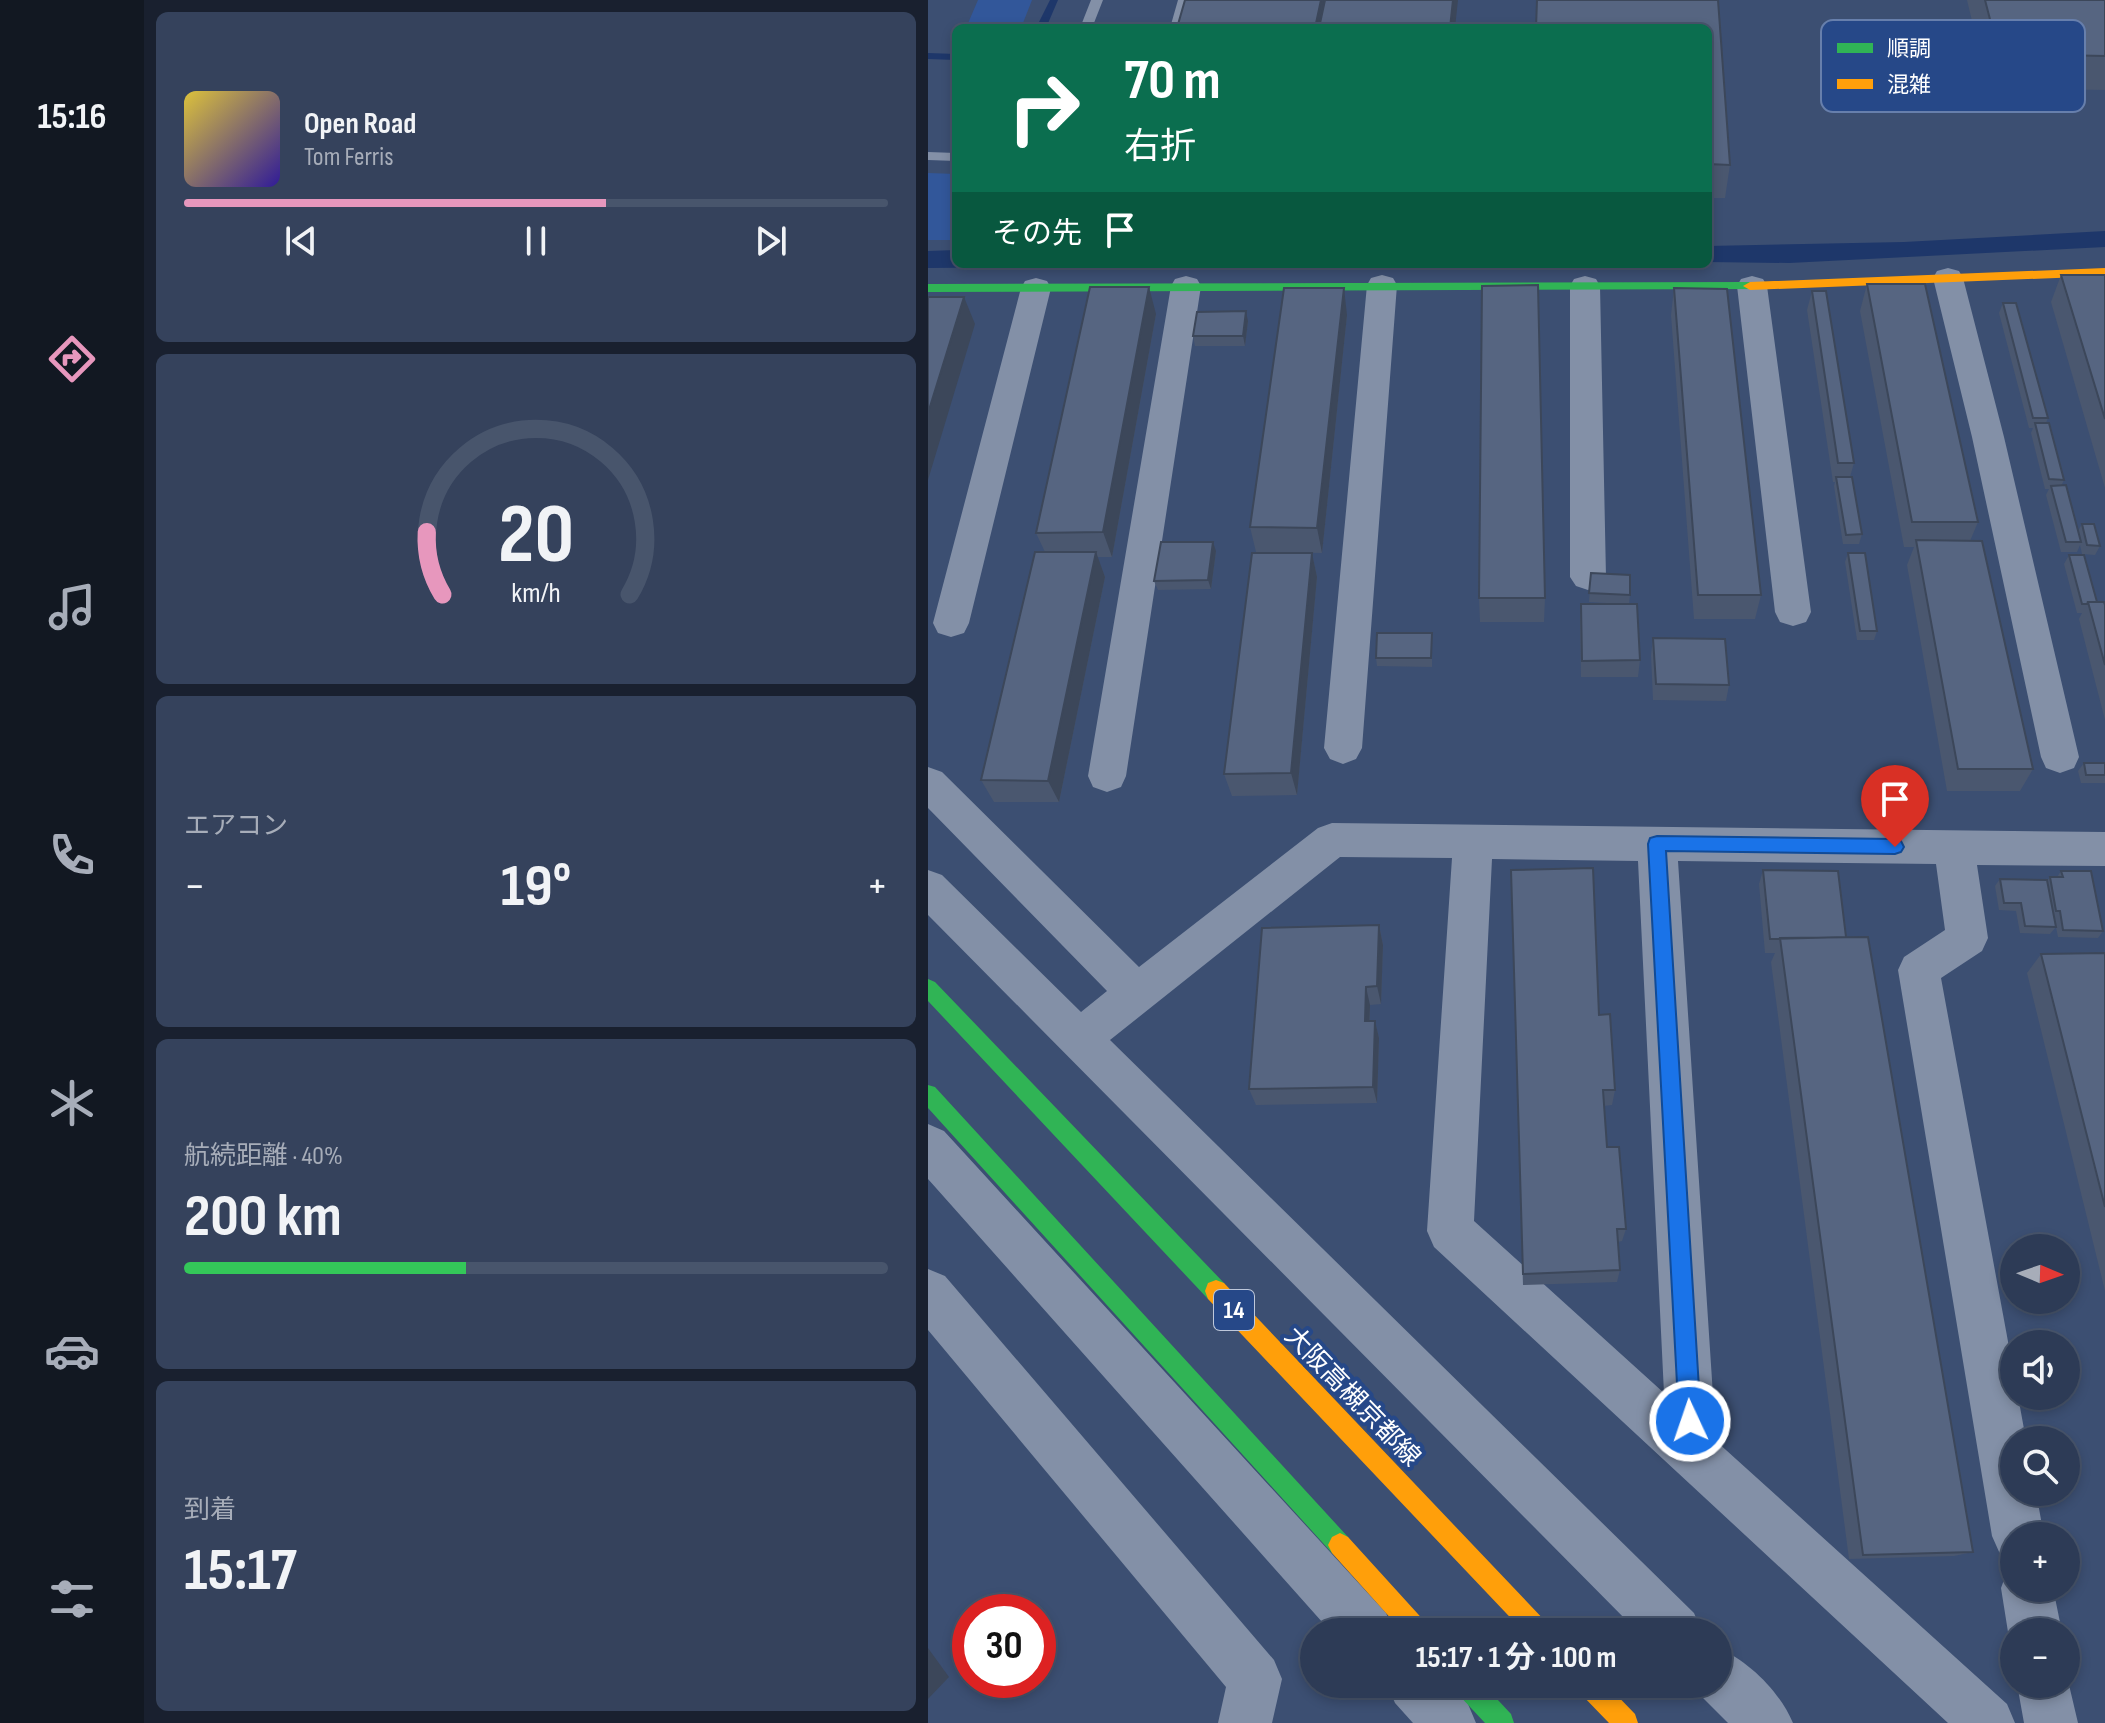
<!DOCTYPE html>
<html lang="ja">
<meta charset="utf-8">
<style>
:root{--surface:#2d3b56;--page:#35425c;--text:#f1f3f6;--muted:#a7adb9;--line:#48556c;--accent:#e797bd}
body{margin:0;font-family:"Sofia Sans Condensed","Noto Sans JP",sans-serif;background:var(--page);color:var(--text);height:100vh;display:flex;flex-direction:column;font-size:30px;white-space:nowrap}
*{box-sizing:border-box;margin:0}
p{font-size:26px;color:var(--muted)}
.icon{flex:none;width:44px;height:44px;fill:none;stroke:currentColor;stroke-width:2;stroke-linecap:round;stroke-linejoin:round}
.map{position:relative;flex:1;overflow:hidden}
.details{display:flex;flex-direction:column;gap:12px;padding:12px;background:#19202f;width:784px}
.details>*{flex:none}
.hud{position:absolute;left:24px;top:24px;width:760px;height:244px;border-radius:12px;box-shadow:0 4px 12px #0003,0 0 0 2px var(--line);background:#0b6e4f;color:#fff;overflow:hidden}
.needle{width:52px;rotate:92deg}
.controls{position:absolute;left:1072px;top:1234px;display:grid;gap:16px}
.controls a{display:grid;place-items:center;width:80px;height:80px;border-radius:50%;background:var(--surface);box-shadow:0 4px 12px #0003,0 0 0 2px var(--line);font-size:40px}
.speed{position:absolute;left:24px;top:1594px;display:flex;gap:16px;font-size:40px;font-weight:700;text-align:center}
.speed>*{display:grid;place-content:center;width:104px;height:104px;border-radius:50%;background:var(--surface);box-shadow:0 4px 12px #0003,0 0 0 2px var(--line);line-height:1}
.speed .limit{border:12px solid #d22;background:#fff;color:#111}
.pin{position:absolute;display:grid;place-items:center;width:68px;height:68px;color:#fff;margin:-82px -34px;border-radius:50% 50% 50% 0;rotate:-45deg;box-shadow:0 0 8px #0007}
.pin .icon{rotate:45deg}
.me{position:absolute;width:88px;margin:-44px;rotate:357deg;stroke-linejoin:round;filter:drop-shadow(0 0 6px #0008)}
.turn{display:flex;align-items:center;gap:28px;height:168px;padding:0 40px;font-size:36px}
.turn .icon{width:104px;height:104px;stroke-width:2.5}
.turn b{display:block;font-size:56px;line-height:68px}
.then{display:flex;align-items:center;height:76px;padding:0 40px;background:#0003;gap:16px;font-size:30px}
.big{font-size:60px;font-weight:700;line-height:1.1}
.details .card{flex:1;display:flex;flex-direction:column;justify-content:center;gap:12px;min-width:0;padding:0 28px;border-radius:12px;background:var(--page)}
.details .dial{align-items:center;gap:0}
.dial svg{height:208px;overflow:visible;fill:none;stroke:var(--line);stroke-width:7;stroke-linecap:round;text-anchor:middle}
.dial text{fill:var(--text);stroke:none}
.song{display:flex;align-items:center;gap:24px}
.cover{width:96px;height:96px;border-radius:12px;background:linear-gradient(135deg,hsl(50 70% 55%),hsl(250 70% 35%))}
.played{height:8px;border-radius:4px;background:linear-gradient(90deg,var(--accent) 60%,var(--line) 60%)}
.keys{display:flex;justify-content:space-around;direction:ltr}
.heat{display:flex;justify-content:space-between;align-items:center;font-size:44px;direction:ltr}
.charge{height:12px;border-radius:6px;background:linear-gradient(90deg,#34c759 40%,var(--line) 0)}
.trip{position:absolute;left:372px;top:1618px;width:432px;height:80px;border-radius:40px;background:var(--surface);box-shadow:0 4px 12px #0003,0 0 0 2px var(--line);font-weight:700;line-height:80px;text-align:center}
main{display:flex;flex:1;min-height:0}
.menu{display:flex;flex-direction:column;width:144px;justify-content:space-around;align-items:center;background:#121822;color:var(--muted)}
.menu .icon{width:56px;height:56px}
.menu .current{color:var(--accent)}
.menu b{font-size:36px;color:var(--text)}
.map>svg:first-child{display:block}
</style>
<main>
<nav class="menu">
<b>15:16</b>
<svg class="icon current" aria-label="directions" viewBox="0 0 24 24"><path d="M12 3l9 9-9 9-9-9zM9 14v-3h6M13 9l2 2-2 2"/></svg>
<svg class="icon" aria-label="music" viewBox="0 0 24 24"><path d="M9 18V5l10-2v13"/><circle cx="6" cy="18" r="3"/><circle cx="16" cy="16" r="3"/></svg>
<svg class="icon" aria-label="phone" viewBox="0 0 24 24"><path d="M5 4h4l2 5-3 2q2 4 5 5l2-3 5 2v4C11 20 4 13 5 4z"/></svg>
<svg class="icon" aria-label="climate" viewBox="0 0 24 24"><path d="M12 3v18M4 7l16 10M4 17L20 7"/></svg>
<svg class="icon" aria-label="car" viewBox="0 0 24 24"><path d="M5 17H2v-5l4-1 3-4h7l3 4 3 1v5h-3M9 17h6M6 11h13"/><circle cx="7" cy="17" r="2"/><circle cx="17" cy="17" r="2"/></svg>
<svg class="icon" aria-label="filters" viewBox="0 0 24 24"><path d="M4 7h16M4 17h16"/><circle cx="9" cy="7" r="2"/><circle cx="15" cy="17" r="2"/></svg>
</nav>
<section class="details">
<div class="card">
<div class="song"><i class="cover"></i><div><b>Open Road</b><p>Tom Ferris</p></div></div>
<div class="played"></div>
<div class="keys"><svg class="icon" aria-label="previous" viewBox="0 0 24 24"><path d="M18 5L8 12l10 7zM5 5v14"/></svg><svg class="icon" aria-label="pause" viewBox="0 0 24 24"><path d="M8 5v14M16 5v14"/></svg><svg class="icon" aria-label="next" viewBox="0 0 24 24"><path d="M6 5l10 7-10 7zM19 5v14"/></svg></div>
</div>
<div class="card dial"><svg viewBox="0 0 100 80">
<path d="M14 69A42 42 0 1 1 86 69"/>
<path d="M14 69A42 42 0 0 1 8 45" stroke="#e797bd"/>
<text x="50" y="56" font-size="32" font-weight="700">20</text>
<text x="50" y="72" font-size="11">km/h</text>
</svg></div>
<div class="card"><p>エアコン</p>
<div class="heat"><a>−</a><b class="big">19°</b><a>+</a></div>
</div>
<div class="card"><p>航続距離 · 40%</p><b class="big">200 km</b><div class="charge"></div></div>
<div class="card"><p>到着</p><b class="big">15:17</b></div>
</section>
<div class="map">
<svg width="1177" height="1723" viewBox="0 0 1177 1723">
<rect width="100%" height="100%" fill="#3c4f72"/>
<path fill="#32579a" d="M50,0H104L93,28H38Z
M0,173L28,174V240H0Z"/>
<path fill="#1e376a" d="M1177,231V247L861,263L780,262V246L976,242Z
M28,250V264H463L0,268V251Z"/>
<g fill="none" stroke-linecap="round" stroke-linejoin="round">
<path fill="#1e376a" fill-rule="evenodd" d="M122,0H130L118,28H108Z
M0,53L28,54V60L0,59Z
M100,264H389V265L384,268L101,270L96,267Z"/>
<path fill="#8390a7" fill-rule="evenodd" d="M163,0H175L164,28H152Z
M250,0H262L254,28H242Z
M0,152L28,153V161L0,160Z"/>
<path fill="#8390a7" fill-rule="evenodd" d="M1020,268L1031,271L1035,278L1076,437L1151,757L1146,768L1132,773L1118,768L1113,757L1044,437L1005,278L1009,271Z
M454,275L465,278L469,285L434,748L428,759L415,764L402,759L396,748L439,285L443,278Z
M258,276L269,279L273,286L198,776L193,787L179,792L165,787L160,776L243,286L247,279Z
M657,276L668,279L672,286L678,577L672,586L660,590L648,586L642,577V286L646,279Z
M824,276L835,279L839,286L883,612L878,622L865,626L852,622L847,612L809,286L813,279Z
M108,278L119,281L123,288L41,623L36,633L23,637L10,633L5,623L93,288L97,281Z
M0,767L14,772L211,967L390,828L404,823L1177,832V866L1049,865L1060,938L1054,951L1013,978L1086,1374V1396H1090L1098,1440H1086V1492H1108L1116,1536H1086V1560L1072,1554L1064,1536L970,970L976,957L1017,930L1008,864L750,861L788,1441L1079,1704L1087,1723H1020L506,1247L499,1231L524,858L412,857L182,1040L766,1613L774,1632H710L0,915V870L14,875L153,1012L179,991L0,808ZM564,859L710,861L736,1393L546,1221Z
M0,1124L16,1131L458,1613L466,1632H403L0,1179Z
M0,1269L17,1276L346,1660L354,1679L344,1723H290L298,1687L0,1330Z
M1086,1567V1588H1125L1134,1632H1086V1645L1080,1632L1073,1588L1080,1569Z
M790,1648C821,1661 852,1692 865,1723H800L771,1694L767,1684H790Z
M1138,1672L1150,1723H1096L1089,1684H1138Z
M459,1684H522L540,1704L548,1723H485L467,1703Z"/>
<path fill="#30b455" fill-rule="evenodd" d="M822,282L829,286L827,289L0,292V284Z
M0,979L7,982L296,1283L299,1291L296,1299L288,1302L280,1299L0,1001Z
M0,1085L7,1087L420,1537L424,1545L420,1553L412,1557L404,1553L0,1108Z
M526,1684H555L583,1714L586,1723H557L529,1693Z"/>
<path fill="#ff9f0a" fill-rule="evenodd" d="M1177,268V276L822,290L815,286L822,282Z
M288,1280L296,1283L620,1624L624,1632H596L280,1299L277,1291L280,1283Z
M412,1533L420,1537L499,1624L503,1632H475L404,1553L400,1545L404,1537Z
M649,1684H678L707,1714L710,1723H681L652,1693Z"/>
</g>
<path fill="#4a576f" d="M1039,0H1177V90L1060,88Z
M780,28L802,165L797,198H780Z
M1133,275H1177V488L1123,302Z
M939,284L1050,522L1042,541L1105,769L1092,791H1019L979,565L986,547H976L932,311Z
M746,288L833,595L827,619H766L743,315Z
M884,291L926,463L922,477L934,534L931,544H915L906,486L907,482H905L879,310Z
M1075,303L1120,418L1118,423L1136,480L1133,486L1150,531L1154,524L1172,546L1167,555L1154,554L1152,545L1149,552H1133L1118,495L1121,489H1117L1103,433L1105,428H1101L1071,313Z
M228,314L184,557H169L177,577L131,802H66L53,780L117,552L108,533Z
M419,315L394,553L328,552L322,527Z
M320,321L317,346H267L265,336Z
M288,551L283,589L230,590L226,581Z
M384,553L389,577L369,795L304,796L296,774Z
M920,553L949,631L946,640H929L917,562Z
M1141,555L1169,602L1177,605V720L1151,619L1154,613H1149L1136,564Z
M663,573L702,595L701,604L712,660L710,677H653L652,621L653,604H694L661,602Z
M551,598H617L616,622H552Z
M504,633V667L449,666L448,658Z
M725,638L801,685L798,701L725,700L723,655Z
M1156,763H1177V783H1153L1150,771Z
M835,870L918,937L1045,1552L1026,1556L921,1559L843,962L847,953H837L831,884Z
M1133,871L1175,931L1170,938L1130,937L1126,918L1128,927L1122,934L1092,933L1088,911L1071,910L1067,886L1072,879L1119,881L1122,877H1129Z
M583,890L671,1015L687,1090L684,1105L676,1106L679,1147L698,1229L694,1241L690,1242L692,1270L689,1282L595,1285Z
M451,925L455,945L453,1004L442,1005V1021H447L451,1038L449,1103L328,1105L321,1089Z
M1177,953V1291L1099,973L1113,954Z"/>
<path fill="#3c475a" d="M393,0H403L398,28H387Z
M525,0H530L527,28H522Z
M221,287L228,314L184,557L175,532Z
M416,288L419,315L394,553L389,528Z
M36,297L47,324L0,480V413Z
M318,311L320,321L317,346L315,336Z
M285,542L288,551L283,589L280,580Z
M168,552L177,577L131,802L120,781Z
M384,553L389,577L369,795L363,773Z
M451,925L455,945L453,1004L449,986Z
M438,987L442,1005L441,1038L437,1021Z
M447,1021L451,1038L449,1103L445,1087Z
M0,1648L21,1677L0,1699Z"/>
<path fill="#566581" stroke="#3c475a" stroke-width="2" d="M257,0H393L387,28H249Z
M397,0H525L522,28H391Z
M609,0H790L802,165L780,164V28H608Z
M1057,0H1177V56L1071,54Z
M1133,275H1177V419Z
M939,284H997L1050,522H984Z
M610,285L617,598H551L554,286Z
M162,287H221L175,532L108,533Z
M356,288H416L389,528L322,527Z
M746,288L799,289L833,595H770Z
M884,291H898L926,463H910Z
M0,297H36L0,413Z
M1075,303H1088L1120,418H1105Z
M318,311L315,336H265L269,312Z
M1107,423H1121L1136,480L1121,479Z
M908,477H924L934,534L918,535Z
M1138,485L1153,542H1138L1123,486Z
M1154,524H1166L1172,546L1159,545Z
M988,540L1054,541L1105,769H1030Z
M233,542H285L280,580L226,581Z
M107,552H168L120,781L53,780Z
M324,553H384L363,773L296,774Z
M920,553H937L949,631H932Z
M1141,555H1156L1169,602H1160L1159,604H1154Z
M663,573L702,575V595L661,593Z
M1160,602H1176L1177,605V665Z
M653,604H709L712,660L654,661Z
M449,633H504L503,658H448Z
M725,638L797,639L801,685L728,684Z
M1156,763H1177V775H1158Z
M665,868L671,1015L682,1014L687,1090H675L679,1147H691L698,1229H689L692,1270L595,1274L583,870Z
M835,870L910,871L918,937L842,939Z
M1133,871H1163L1175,931L1135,930L1132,911H1128L1122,877H1135Z
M1072,879L1119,880L1128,927L1097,926L1093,903H1076Z
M451,925L449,986L438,987L437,1021H447L445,1087L321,1089L334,928Z
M940,937L1045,1552L935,1555L852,938Z
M1177,953V1207L1113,954Z"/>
<path fill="#1a73e8" stroke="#114b97" stroke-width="2" d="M729,836L967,839L973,841L976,847L973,852L967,854L738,851L773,1421L770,1429L762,1432L754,1429L751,1421L720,844L722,838Z"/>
<g text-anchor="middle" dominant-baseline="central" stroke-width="8" stroke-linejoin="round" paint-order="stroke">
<rect fill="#264888" stroke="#bec8db" stroke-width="2" x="286" y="1290" width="40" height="40" rx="6"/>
<g font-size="24" font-weight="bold" fill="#fff">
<text x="306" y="1310">14</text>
</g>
<g font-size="26" fill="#fff" stroke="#264888">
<text transform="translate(424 1397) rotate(46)">大阪高槻京都線</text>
</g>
</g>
<rect x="893" y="20" width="264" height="92" rx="12" fill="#264888" stroke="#677fac" stroke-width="2"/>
<rect x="909" y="43" width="36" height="10" fill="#30b455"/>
<rect x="909" y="79" width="36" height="10" fill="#ff9f0a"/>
<g font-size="22" fill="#fff">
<text x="959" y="56">順調</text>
<text x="959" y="92">混雑</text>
</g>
</svg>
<div class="controls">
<a><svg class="needle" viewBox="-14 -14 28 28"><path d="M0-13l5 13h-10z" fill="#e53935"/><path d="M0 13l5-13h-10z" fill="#a7adb9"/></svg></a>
<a><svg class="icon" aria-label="sound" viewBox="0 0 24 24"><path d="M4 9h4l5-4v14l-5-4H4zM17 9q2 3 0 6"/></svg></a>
<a><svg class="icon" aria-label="search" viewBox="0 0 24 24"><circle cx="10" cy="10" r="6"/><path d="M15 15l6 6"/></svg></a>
<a>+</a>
<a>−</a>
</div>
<div class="speed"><div class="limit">30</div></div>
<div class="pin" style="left:967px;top:847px;background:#d93025"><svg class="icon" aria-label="arrive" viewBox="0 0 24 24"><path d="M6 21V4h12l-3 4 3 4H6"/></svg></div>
<svg class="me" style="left:762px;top:1421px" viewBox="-20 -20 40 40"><circle r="17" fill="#1a73e8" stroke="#fff" stroke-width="3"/><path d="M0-11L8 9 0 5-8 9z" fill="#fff"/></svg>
<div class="trip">15:17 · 1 分 · 100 m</div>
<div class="hud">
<div class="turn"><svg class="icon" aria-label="right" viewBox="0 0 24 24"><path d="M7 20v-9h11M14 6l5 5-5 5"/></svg><div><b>70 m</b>右折</div></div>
<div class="then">その先<svg class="icon" aria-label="arrive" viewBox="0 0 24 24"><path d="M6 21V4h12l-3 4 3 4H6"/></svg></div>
</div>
</div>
</main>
